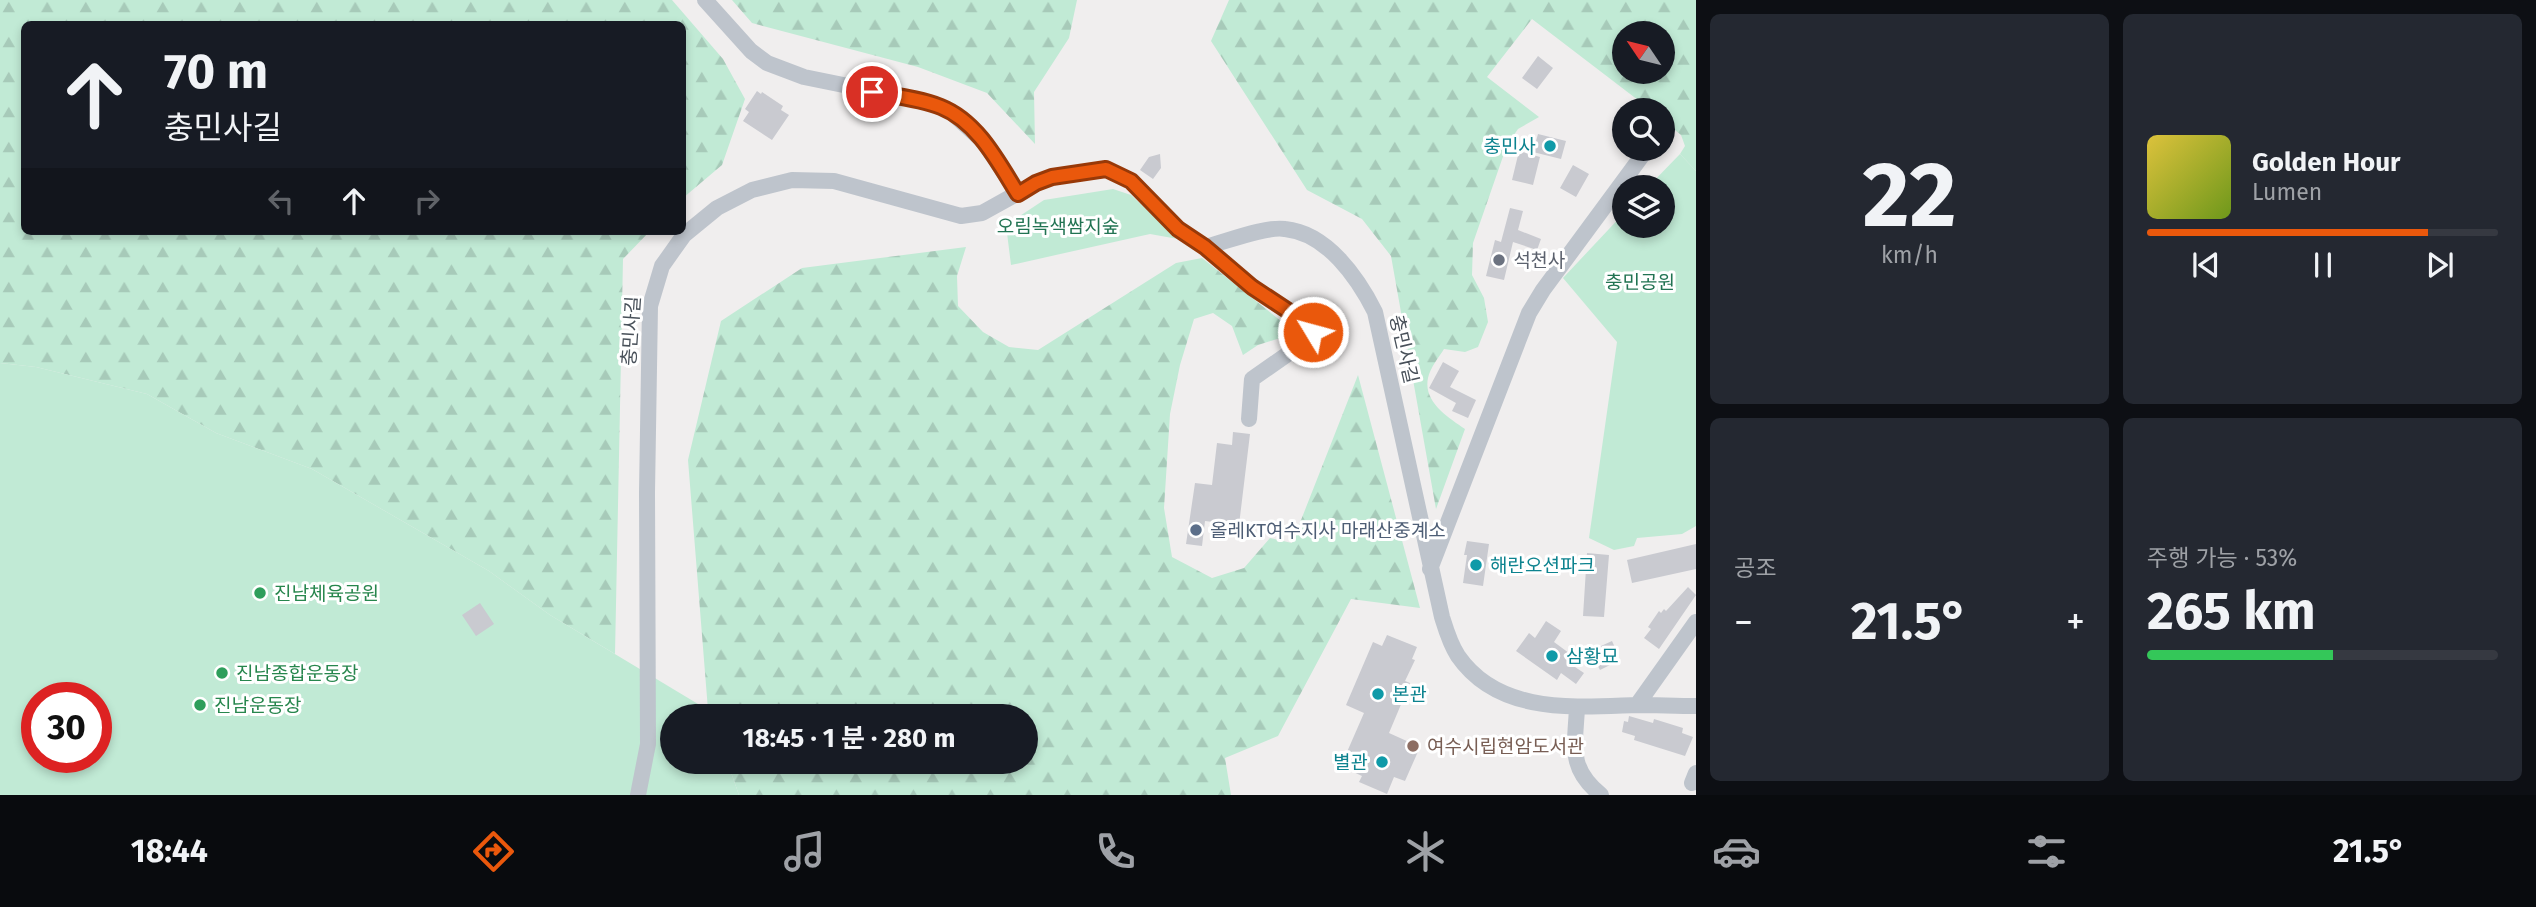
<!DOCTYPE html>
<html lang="ko">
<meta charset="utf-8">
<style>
:root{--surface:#171b24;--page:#242831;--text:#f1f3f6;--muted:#9ea1a6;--line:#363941;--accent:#ea580c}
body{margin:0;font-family:"Fira Sans","Noto Sans KR",sans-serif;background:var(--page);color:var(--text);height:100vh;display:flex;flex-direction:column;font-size:26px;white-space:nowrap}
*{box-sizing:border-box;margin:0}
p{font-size:23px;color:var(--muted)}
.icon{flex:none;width:38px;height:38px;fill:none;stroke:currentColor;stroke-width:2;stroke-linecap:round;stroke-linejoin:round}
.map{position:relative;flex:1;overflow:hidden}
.drawer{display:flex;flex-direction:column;gap:14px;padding:14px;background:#0d0f14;width:840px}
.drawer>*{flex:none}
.banner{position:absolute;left:21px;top:21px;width:665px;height:214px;border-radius:10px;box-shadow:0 4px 10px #0003;background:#171b24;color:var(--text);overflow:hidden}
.needle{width:46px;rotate:305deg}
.fabs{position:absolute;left:1612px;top:21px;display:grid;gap:14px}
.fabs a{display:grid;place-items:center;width:63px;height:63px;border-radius:50%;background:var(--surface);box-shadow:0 4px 10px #0003;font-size:35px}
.speed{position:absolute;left:21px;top:682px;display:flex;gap:14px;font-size:35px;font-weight:700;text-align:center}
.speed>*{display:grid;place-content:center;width:91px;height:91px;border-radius:50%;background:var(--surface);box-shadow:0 4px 10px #0003;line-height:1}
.speed .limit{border:10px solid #d22;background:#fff;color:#111}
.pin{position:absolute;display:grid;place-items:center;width:60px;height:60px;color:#fff;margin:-30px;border:4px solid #fff;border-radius:50%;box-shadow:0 2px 7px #0007}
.me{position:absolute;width:77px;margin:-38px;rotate:307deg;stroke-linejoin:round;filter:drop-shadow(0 0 5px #0008)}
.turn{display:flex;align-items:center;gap:24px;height:147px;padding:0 28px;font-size:32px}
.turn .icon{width:91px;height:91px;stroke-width:2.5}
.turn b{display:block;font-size:49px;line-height:60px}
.lanes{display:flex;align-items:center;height:66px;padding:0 28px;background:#0003;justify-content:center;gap:35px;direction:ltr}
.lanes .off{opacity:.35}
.big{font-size:52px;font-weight:700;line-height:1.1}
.drawer .card{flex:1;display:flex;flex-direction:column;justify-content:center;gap:10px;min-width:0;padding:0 24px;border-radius:10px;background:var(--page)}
.drawer .dial{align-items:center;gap:0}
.dial b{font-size:91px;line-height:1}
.song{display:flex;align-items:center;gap:21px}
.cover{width:84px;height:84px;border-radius:10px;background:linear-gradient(135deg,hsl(50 70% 55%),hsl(80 70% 35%))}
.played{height:7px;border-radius:4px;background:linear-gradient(90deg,var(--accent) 80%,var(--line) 80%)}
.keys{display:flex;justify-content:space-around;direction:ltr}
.heat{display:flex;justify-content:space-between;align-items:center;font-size:38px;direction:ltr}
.charge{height:10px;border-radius:5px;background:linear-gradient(90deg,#34c759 53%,var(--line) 0)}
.drawer .tiles{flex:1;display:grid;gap:14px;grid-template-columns:repeat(2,1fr)}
.trip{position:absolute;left:660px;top:704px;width:378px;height:70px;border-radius:35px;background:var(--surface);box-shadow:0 4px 10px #0003;font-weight:700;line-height:70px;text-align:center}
.tabs{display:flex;height:112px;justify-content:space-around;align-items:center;background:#090b0e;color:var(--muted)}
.tabs .icon{width:49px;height:49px}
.tabs .on{color:var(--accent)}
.tabs b{font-size:32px;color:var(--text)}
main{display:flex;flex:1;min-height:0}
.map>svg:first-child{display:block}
</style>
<main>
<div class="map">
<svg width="1696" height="795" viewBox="0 0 1696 795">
<defs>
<pattern id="forest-firs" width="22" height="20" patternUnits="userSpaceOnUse" patternTransform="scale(1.75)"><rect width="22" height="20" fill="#c1ead5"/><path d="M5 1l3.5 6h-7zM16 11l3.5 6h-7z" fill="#a7cab9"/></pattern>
</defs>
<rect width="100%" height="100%" fill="#f0eeee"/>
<path fill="url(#forest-firs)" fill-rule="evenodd" d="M0,0H672L723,59L745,99L722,165L683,198L682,24H24V231H650L623,259L615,654L550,615L489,571L312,469L216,433L147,394L36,367L0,363Z
M732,0H1077L1069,38L1034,92L1035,144L987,93L918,67L752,23Z
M1229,0H1696V171L1680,154L1685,146L1681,135L1663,120L1662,110H1651L1532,19L1487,77L1539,117L1518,129L1507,145L1473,243L1472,275L1484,298L1488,322L1478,347L1465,352L1444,349C1439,357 1430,368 1428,378C1423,402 1448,417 1465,429L1436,509L1391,256L1362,219L1307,190L1211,41ZM1624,33H1662V72H1624Z
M966,247L957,276L958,306L983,332L1009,347L1038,350L1176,263L1202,258L1296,333L1258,345L1243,355L1232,326L1213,313L1194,319L1180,365L1170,414L1164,508L1172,557L1212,578L1244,568L1270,538L1292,543L1358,375L1420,608L1351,599L1278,736L1225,758L1231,795H739L727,761H1026V716H710L708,710L688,460L721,321L802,268Z"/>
<path fill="#c1ead5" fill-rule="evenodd" d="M1680,154L1696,171V526L1682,534L1637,538L1634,546L1614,550L1589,538L1617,342L1563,278L1624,213V226H1662V187H1648Z
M1113,189L1131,195L1178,239L1150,234L1011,265L1006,225L1044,200Z
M0,363L36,367L147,394L216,433L312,469L489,571L550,615L708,710L710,716H672V761H727L739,795H0ZM37,698H96V758H37Z"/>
<path fill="#c9cad0" d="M1538,56L1553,68L1537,89L1522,78Z
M757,91L761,94L762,92L783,106L781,110L789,115L772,140L743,121L749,112L745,109Z
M1538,134L1566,141L1561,159L1533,152Z
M1519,151L1540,157L1533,185L1512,180Z
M1160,154L1161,168L1153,179L1140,170L1149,157Z
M1573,165L1589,174L1576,197L1560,188Z
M1510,208L1523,211L1518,230L1541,239L1537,250L1513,242L1504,280L1486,276L1495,240L1501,242Z
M1443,362L1459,371L1450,387L1476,400L1468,418L1452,411L1456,403L1429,388Z
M1233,432L1250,434L1239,525L1205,521L1202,546L1186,544L1195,483L1212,485L1217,443L1232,445Z
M1467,541L1489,544L1483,586L1463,583L1467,555H1464Z
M1696,544V569L1632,583L1627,560Z
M1587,553L1609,555L1604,617L1583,616Z
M1688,587L1696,595L1659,649L1644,638L1651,629L1648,627L1659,611L1661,613L1664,609L1666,611Z
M480,603L494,624L476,636L462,615Z
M1546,621L1561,631L1554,642L1573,656L1569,663L1584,673L1576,684L1561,673L1557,680L1516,651L1529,633L1535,638Z
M1387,635L1417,647L1412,659L1415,660L1405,681L1410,683L1389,733L1420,747L1405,781L1394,777L1387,794L1359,782L1362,776L1347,769L1353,755L1347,752L1364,713L1346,705L1373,642L1382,646Z
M1612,641L1617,652L1614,654L1618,661L1600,670L1590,651Z
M1629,716L1653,723L1654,719L1683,728L1682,733L1693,737L1685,756L1634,740L1635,736L1622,732L1624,721L1628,722Z"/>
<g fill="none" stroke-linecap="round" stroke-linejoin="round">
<path stroke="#bec4cc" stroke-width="16" d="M705,0L751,51L767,63L804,77L927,102L950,111L984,142L1018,194
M1205,247L1252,287L1306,322L1313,330L1312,336L1305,342L1252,379L1249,419
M1430,569L1529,313L1543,290L1647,149
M1637,705L1696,622
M1577,708C1575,747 1568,768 1601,795
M1692,783L1696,773
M638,795L648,744L647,492L650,306L662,266L684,235L717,208L752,190L792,180L834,181L961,216L982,213L1036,183L1052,177L1106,169L1131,181L1178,229L1205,247C1225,242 1266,226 1285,229C1327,233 1358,278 1375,312L1442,617C1446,630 1450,644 1458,656C1499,715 1575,707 1637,705C1656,705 1676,706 1696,706"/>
</g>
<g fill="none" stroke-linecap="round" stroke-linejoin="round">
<g stroke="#983908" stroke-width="18">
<path id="route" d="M872,92C894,96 919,98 941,107C978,122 998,162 1018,194L1036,183L1052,177L1106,169L1131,181L1178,229L1205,247L1252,287L1308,324L1313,332"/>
</g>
<use href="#route" stroke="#ea580c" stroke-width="12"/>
</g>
<g fill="#0f9aa8" stroke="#fff" stroke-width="2.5">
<circle cx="1550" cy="146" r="7"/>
<circle cx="1476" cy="565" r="7"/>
<circle cx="1552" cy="656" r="7"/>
<circle cx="1378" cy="694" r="7"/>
<circle cx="1382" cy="762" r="7"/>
</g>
<circle fill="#6b7280" stroke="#fff" stroke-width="2.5" cx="1499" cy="260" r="7"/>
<circle fill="#5c6f8a" stroke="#fff" stroke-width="2.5" cx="1196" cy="530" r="7"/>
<g fill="#2e9e5b" stroke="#fff" stroke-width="2.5">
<circle cx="260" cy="593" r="7"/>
<circle cx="222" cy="673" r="7"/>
<circle cx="200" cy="705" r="7"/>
</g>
<circle fill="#8d6e63" stroke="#fff" stroke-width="2.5" cx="1413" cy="746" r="7"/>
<g text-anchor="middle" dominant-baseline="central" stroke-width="6" stroke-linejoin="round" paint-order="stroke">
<g font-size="19" fill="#0d838f" stroke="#fff" text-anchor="start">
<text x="1536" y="146" text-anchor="end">충민사</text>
<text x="1490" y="565">해란오션파크</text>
<text x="1566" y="656">삼황묘</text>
<text x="1392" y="694">본관</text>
<text x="1368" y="762" text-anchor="end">별관</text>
</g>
<g font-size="19" fill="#217352" stroke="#fff">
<text x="1058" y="226">오림녹색쌈지숲</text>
<text x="1640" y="282">충민공원</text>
</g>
<g font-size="19" fill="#5b616d" stroke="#fff" text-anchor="start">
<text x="1513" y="260">석천사</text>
</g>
<g font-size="19" fill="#485059" stroke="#fff">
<text transform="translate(631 331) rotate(-86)">충민사길</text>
<text transform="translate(1404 349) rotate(77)">충민사길</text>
</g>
<g font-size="19" fill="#4e5e75" stroke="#fff" text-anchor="start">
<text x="1210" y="530">올레KT여수지사 마래산중계소</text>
</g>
<g font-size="19" fill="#27864d" stroke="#fff" text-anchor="start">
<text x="274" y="593">진남체육공원</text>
<text x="236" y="673">진남종합운동장</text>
<text x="214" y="705">진남운동장</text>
</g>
<g font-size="19" fill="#785e54" stroke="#fff" text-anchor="start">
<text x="1427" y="746">여수시립현암도서관</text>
</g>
</g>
</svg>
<div class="fabs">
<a><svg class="needle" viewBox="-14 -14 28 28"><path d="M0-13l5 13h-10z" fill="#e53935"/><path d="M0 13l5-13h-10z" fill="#9ea1a6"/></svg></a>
<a><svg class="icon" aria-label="search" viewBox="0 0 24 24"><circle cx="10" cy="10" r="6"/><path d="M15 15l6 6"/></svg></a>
<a><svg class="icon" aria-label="layers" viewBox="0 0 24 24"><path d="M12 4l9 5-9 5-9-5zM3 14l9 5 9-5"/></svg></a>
</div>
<div class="speed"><div class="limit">30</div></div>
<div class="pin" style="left:872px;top:92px;background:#d93025"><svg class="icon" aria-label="arrive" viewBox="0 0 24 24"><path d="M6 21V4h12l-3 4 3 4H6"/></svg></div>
<svg class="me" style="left:1313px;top:332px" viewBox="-20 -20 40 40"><circle r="17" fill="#ea580c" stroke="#fff" stroke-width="3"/><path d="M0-11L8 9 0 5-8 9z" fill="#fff"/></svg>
<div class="trip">18:45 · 1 분 · 280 m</div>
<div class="banner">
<div class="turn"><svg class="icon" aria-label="ahead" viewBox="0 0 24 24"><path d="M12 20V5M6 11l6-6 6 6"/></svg><div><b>70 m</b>충민사길</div></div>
<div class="lanes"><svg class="icon off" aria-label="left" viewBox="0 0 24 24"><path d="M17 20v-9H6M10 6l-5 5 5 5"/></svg><svg class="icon" aria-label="ahead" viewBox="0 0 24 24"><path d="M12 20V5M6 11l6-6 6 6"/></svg><svg class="icon off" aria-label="right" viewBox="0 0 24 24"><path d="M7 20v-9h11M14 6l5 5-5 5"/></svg></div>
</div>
</div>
<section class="drawer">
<div class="tiles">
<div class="card dial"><b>22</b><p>km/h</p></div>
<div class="card">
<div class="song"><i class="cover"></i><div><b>Golden Hour</b><p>Lumen</p></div></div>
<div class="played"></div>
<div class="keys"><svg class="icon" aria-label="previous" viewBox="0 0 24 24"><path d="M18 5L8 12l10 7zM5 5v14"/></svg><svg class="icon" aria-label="pause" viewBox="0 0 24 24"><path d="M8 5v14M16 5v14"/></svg><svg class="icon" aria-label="next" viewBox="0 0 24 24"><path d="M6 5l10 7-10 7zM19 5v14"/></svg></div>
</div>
<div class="card"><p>공조</p>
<div class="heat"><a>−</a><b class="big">21.5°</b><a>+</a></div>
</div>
<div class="card"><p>주행 가능 · 53%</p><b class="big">265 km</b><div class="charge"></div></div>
</div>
</section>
</main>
<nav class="tabs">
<b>18:44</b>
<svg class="icon on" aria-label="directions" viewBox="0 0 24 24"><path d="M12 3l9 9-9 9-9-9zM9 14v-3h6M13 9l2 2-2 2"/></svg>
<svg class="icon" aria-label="music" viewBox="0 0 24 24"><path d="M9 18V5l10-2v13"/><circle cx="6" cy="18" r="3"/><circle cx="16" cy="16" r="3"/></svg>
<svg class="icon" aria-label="phone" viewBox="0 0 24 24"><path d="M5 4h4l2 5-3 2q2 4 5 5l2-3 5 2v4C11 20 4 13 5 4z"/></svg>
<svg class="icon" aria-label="climate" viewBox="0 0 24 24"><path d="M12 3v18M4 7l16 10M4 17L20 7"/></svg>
<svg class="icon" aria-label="car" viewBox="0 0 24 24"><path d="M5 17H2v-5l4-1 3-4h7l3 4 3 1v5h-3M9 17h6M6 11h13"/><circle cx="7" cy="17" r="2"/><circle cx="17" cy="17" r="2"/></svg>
<svg class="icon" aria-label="filters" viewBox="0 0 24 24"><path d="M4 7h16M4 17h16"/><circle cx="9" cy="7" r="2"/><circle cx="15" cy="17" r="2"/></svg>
<b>21.5°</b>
</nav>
